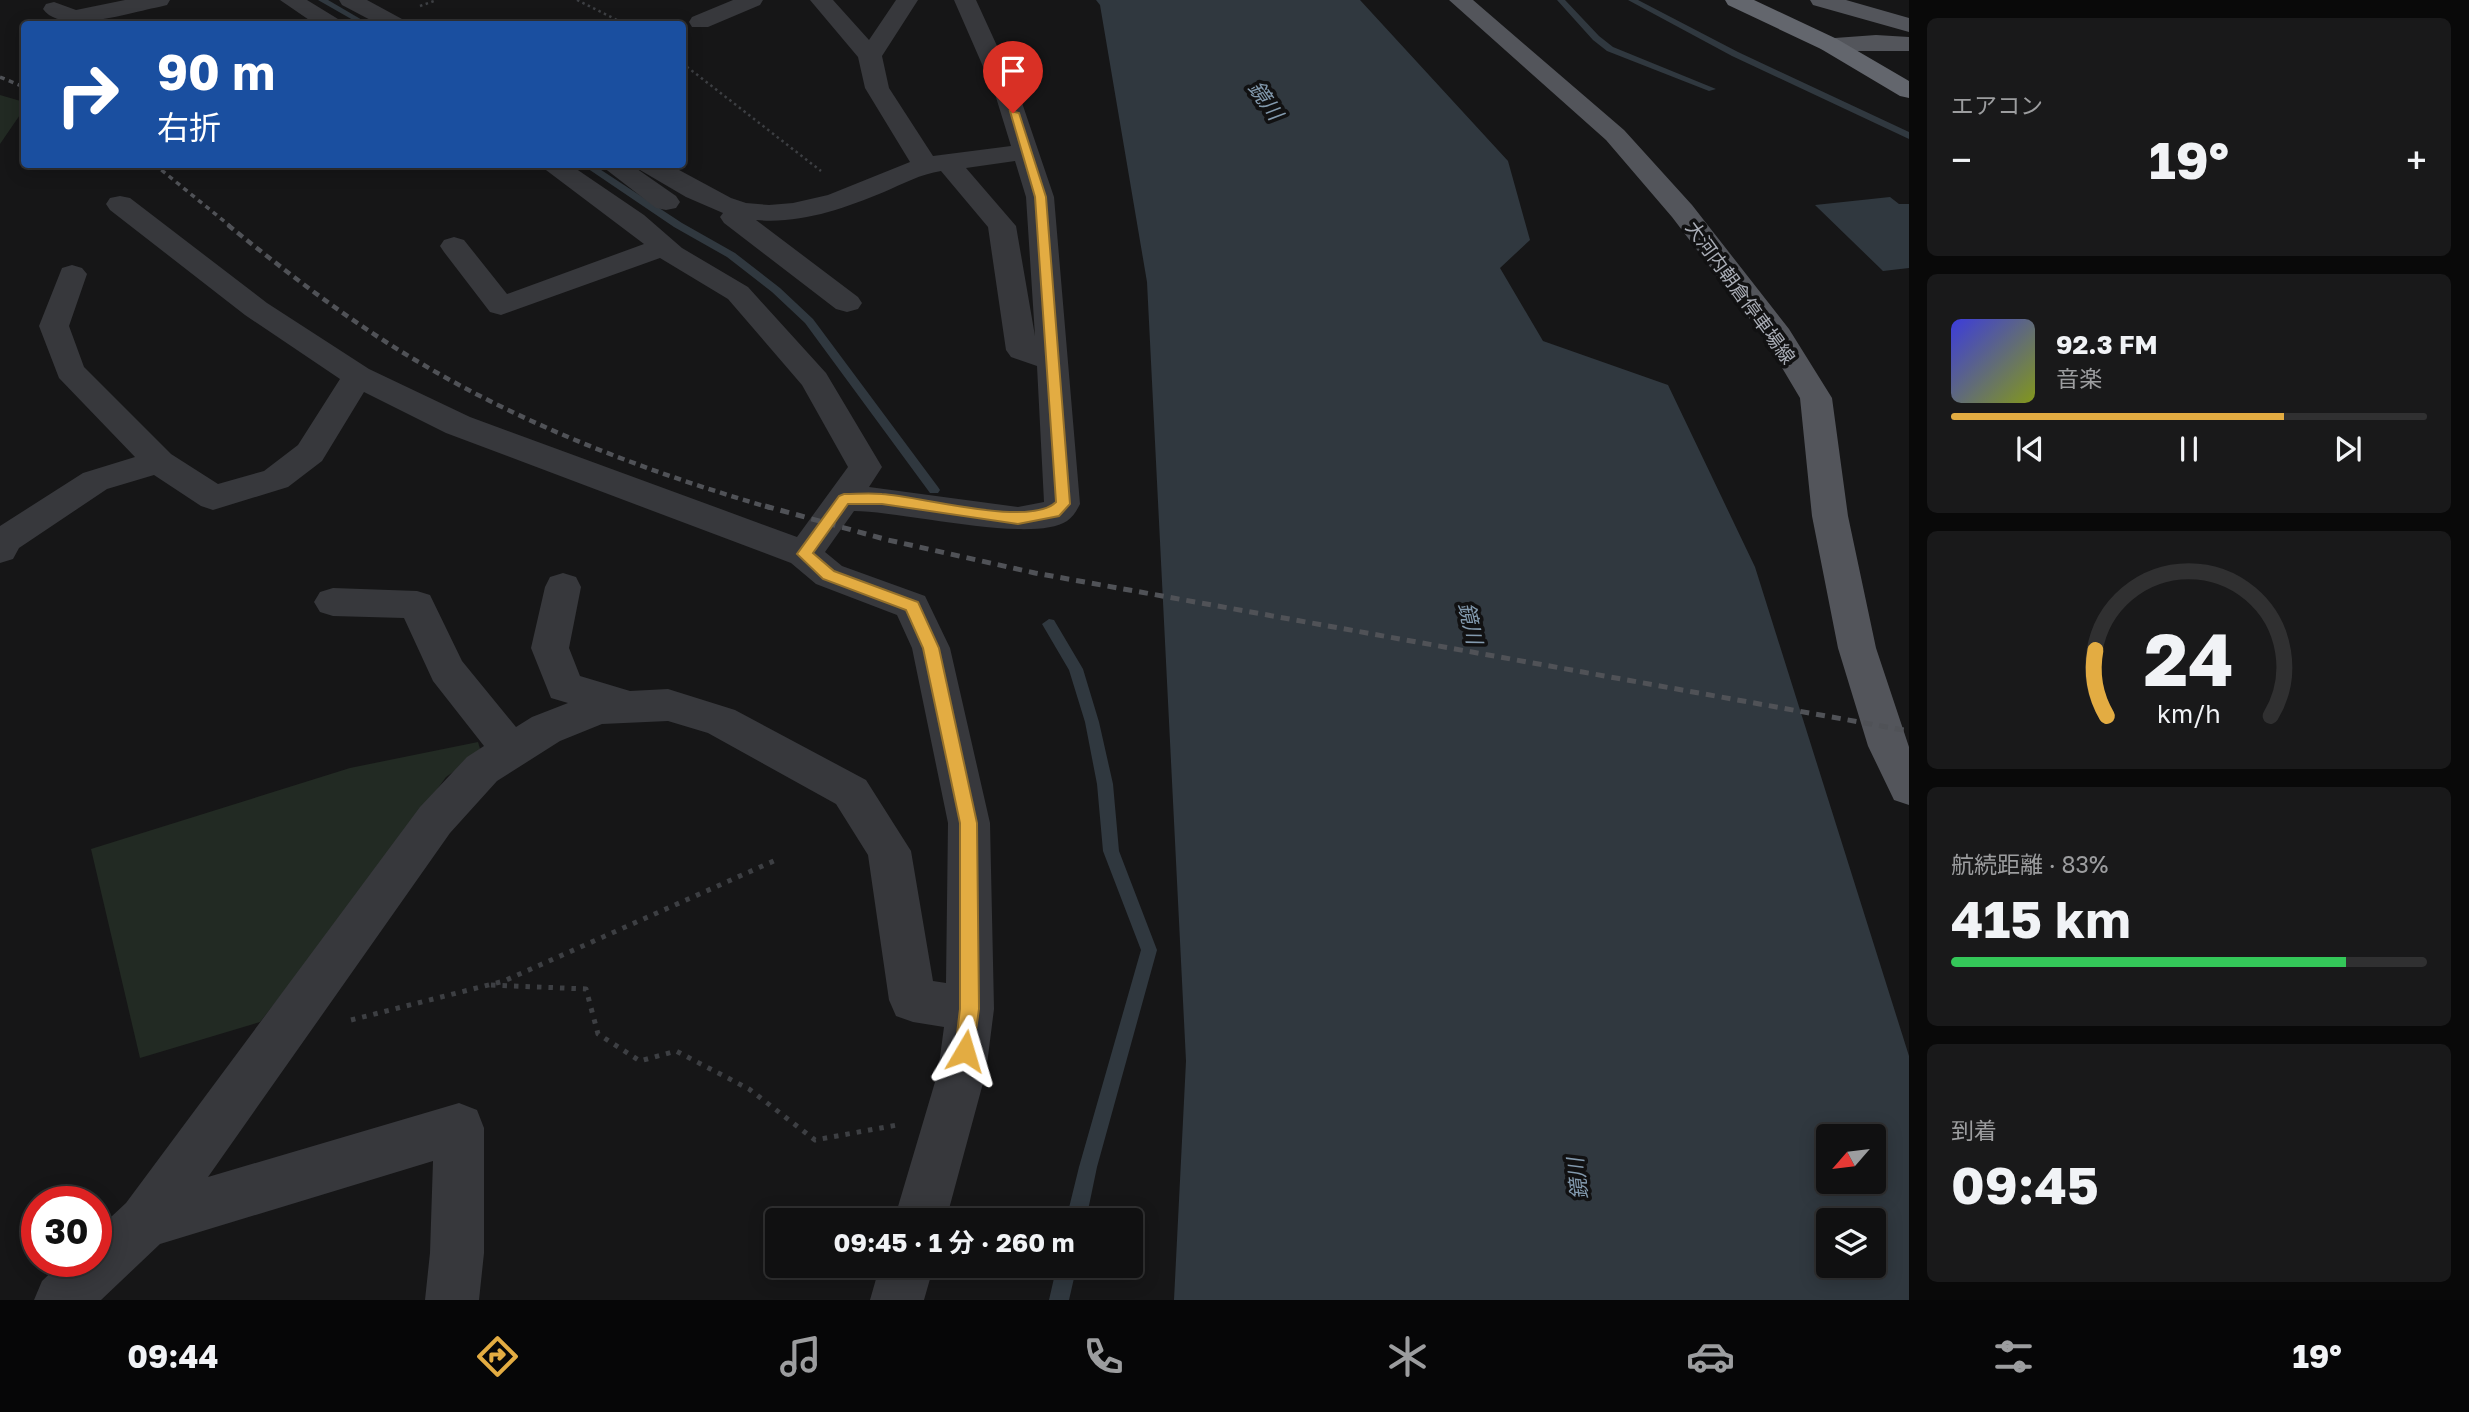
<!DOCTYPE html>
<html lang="ja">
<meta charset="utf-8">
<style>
:root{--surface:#101011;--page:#19191a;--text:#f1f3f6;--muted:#9c9d9f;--line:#303031;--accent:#e3ac42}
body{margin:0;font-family:"Golos Text","Noto Sans JP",sans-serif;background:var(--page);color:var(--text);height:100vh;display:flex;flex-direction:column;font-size:26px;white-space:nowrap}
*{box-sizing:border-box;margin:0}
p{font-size:23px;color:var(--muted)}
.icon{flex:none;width:38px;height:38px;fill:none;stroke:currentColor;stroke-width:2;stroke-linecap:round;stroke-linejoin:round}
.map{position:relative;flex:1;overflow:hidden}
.panel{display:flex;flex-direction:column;gap:18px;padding:18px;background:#090909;width:560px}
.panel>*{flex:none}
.guide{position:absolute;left:21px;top:21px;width:665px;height:147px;border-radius:7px;box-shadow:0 4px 18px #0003,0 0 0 2px var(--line);background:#1a4fa0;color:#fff;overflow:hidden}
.needle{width:46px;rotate:242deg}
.controls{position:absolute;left:1816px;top:1124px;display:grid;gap:14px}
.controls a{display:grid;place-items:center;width:70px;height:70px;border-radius:7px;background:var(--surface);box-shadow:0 4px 18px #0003,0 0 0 2px var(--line);font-size:35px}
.speed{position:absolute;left:21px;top:1186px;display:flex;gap:14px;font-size:35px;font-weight:700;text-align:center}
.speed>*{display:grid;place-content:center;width:91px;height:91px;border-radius:50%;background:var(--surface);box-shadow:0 4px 18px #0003,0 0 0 2px var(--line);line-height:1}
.speed .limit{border:10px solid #d22;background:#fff;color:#111}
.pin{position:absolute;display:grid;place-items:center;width:60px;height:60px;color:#fff;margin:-72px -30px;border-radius:50% 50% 50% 0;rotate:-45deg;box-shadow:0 0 7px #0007}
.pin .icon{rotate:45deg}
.me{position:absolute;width:77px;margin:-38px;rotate:7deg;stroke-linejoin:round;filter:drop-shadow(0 0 5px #0008)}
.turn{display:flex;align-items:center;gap:24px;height:147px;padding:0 21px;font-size:32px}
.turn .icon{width:91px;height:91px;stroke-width:2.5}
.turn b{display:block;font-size:49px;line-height:60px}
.big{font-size:52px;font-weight:700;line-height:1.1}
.panel .card{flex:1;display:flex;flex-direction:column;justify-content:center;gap:10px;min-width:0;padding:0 24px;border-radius:10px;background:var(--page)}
.panel .dial{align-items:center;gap:0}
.dial svg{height:182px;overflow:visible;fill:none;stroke:var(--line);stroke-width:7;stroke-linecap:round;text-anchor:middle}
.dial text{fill:var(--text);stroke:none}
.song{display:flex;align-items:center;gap:21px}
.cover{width:84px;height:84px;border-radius:10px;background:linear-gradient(135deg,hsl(240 70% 55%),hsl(70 70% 35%))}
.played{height:7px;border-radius:4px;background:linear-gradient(90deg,var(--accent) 70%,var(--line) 70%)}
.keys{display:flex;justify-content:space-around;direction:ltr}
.heat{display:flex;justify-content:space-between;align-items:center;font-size:38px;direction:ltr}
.charge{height:10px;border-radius:5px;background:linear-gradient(90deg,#34c759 83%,var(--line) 0)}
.trip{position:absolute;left:765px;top:1208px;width:378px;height:70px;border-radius:7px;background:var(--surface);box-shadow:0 4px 18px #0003,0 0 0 2px var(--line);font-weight:700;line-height:70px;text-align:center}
.menu{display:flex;height:112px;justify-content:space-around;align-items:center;background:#060607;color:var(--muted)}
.menu .icon{width:49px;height:49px}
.menu .selected{color:var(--accent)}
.menu b{font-size:32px;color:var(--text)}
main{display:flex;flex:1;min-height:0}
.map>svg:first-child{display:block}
</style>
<main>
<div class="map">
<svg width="1909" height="1300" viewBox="0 0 1909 1300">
<rect width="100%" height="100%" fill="#161617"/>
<path fill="#222a23" d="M0,95L24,102V109L0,144Z
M478,742L481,752L446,777L376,874L260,1022L140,1058L91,849L350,768Z"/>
<path fill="#30383f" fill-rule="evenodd" d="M1096,0H1360L1508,161L1530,240L1500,268L1543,341L1668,385L1755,567L1909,1056V1300H1174L1186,1061L1147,282L1100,5ZM1829,1136H1874V1181H1829ZM1829,1220H1874V1265H1829Z
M1890,197L1899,204H1909V268L1883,271L1815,205Z"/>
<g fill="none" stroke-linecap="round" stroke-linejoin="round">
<path fill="#30383f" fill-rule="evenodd" d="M318,0H328L369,24H360Z
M1557,0H1565L1599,36L1613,47L1716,89L1709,91L1607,51L1593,40Z
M1628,0H1638L1738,52L1909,132V139L1732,56Z
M581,164H592L682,223L735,253L780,288L813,319L938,487L940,490L938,493H930L805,323L772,292L727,257L674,227Z
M1049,619L1054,620L1083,669L1099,722L1113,784L1119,851L1157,950L1097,1167L1086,1220H1066L1079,1167L1141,950L1103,851L1097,784L1085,722L1069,670L1042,624Z
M1057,1265H1077L1069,1300H1049Z"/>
<path stroke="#3d3f43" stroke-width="2.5" stroke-dasharray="2.5 3.5" stroke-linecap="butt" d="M577,0L625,24
M420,6L437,0
M682,63L821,171"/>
<path stroke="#3d3f43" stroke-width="5" stroke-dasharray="4.5 7" stroke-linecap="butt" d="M491,985L586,989L598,1034L640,1061L676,1051L749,1089L815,1140L897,1125
M351,1020L504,981L776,860"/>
<path fill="#37383c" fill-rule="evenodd" d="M125,0H170L167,5L159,7C131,12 62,36 43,9L46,4L54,2L76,10Z
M280,0H307L338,19L341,24H315Z
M339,0H367L402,19L405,24H378L342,5Z
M733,0H763L760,5L708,27H692L689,22L692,17Z
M810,0H833L869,40L896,0H918L882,56L889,88L933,156L1011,146L995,94L954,0H976L1019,94L1054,197L1080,504C1077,510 1073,517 1067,521C1032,544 902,511 854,511L825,552L842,566L925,596L950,648L990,823L994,1009L986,1072L946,1220H894L938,1072L944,1027L913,1022L896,1016L889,1000L868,855L836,804L708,733L668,721L602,724L560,741L497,781L450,833L208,1177L459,1103L477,1110L484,1128V1253L479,1300H425L430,1253L433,1161L160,1244L101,1300H34L42,1281L62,1262H96V1231L126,1203L420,807L467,757L484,746L433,681L404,618L333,616L320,612L314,602L320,592L333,588L417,591L430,595L462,661L516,727L532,717L568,703L551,698L531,648L545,587L550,577L563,573L576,577L581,587L569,648L580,676L630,691L668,689L735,710L866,780L911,851L933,981L946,983L948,823L912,648L897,615L816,584L791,563L446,433L364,392L322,461L288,487L213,510L201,506L154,475L107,489L19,548L13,559L0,563V526L83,473L135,457L59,378L39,326L62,268L72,265L82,268L87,274L69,326L84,367L171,454L218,484L264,471L298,445L340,379L245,315L110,210L106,204L110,198L120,196L130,198L267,303L369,369L470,417L797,537L848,467L802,385L728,299L660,258L501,315L490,312L444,252L440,246L444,240L454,237L464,240L507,294L644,244L538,164H569L644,215L682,248L748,287L826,373L882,467L869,487L1018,507L1044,502L1037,366L1011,357L1006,350L988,227L941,171C921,174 902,184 884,192C843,209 800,224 756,220L858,297L862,303L858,309L847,312L836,309L724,223L720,217L723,213L686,197L640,170L636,164H668L731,198L746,203L769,205L793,203L828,195L910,162L865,88L858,57ZM1015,161L1026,197L1035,336L1016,226L966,168Z
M599,164H630L676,196L680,202L676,208L666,210L656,208Z
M880,1265H934L924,1300H870Z"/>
<path fill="#53555b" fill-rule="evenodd" d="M1449,0H1473L1624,130L1692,205L1789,329L1832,398L1848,516L1876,648L1909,747V805L1894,800L1868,746L1838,648L1812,516L1800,398L1765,339L1672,217L1606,140Z
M1810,0H1846L1909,18V32L1813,5Z
M1876,35L1909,37V51H1829L1821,49L1817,44L1821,39Z"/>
<path fill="#63666d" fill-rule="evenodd" d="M1725,0H1754L1837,39L1909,81V98L1900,96L1821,49L1728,5Z"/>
<path stroke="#505257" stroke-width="3.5" stroke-dasharray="5 4.5" stroke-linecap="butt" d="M0,77L24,87
M154,164L230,226"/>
<path stroke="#505257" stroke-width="4.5" stroke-dasharray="7 5" stroke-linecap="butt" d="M228,225C290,275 353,324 422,364C530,428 651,473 771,508"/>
<path stroke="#505257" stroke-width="5" stroke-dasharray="9 7" stroke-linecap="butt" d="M765,506L888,540L1035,573L1909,731"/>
</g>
<path fill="#e3ac42" stroke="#94702b" stroke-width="2" d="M1010,111L1019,113L1046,197L1070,504L1059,516L1018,524L882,504H848L813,553L834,571L918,602L939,648L977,823L979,1009L972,1058L965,1061L958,1058L955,1051L960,1009V823L923,648L906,610L823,579L797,554L839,496L844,494C856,494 869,493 882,494C920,496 1030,528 1056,502L1035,197Z"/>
<g text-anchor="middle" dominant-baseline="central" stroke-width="7" stroke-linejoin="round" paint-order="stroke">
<g font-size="19" fill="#a9adb6" stroke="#111112">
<text transform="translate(1741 292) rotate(54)">大河内朝倉停車場線</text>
</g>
<g font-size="21" font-style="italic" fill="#839aae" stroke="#111112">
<text transform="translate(1266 100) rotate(55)">鏡川</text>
<text transform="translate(1471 623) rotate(77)">鏡川</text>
<text transform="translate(1577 1179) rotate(-97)">鏡川</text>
</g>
</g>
</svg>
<div class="controls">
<a><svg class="needle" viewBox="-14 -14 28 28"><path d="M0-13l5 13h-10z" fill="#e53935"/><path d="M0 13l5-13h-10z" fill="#9c9d9f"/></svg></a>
<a><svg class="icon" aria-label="layers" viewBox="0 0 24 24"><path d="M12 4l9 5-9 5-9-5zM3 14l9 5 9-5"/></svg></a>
</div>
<div class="speed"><div class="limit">30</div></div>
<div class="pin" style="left:1013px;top:113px;background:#d93025"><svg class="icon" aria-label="arrive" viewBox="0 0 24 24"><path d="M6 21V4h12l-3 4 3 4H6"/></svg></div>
<svg class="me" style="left:965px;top:1051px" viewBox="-20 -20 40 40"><path d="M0-17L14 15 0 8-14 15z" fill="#e3ac42" stroke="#fff" stroke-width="4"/></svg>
<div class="trip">09:45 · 1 分 · 260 m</div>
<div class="guide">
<div class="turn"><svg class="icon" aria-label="right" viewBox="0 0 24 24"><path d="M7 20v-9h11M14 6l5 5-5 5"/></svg><div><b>90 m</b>右折</div></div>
</div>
</div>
<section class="panel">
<div class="card"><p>エアコン</p>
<div class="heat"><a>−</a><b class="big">19°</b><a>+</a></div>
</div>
<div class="card">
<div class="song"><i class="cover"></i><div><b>92.3 FM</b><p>音楽</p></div></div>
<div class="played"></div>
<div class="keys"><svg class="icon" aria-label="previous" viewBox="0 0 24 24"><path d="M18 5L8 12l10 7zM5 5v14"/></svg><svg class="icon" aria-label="pause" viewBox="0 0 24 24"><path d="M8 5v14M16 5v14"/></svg><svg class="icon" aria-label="next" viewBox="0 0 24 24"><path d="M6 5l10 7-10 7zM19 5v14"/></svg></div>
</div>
<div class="card dial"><svg viewBox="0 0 100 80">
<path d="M14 69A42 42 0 1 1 86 69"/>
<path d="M14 69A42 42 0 0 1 9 40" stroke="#e3ac42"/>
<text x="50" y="56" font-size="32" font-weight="700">24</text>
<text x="50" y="72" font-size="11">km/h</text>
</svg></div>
<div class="card"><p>航続距離 · 83%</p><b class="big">415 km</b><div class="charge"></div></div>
<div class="card"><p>到着</p><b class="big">09:45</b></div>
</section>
</main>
<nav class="menu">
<b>09:44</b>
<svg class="icon selected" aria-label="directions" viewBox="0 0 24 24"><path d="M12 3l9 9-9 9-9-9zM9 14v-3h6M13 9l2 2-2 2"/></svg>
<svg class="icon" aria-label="music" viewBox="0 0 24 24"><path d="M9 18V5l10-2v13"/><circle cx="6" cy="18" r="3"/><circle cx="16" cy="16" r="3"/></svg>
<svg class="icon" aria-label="phone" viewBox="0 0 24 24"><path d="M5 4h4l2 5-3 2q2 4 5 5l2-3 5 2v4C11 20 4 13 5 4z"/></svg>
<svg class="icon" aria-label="climate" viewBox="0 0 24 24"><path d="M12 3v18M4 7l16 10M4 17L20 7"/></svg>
<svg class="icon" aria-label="car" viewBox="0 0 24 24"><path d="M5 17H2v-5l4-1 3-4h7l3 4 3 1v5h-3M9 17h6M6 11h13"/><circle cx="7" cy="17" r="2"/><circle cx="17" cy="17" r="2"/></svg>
<svg class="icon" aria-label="filters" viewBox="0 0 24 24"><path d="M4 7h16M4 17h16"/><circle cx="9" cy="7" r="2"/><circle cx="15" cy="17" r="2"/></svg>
<b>19°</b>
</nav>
